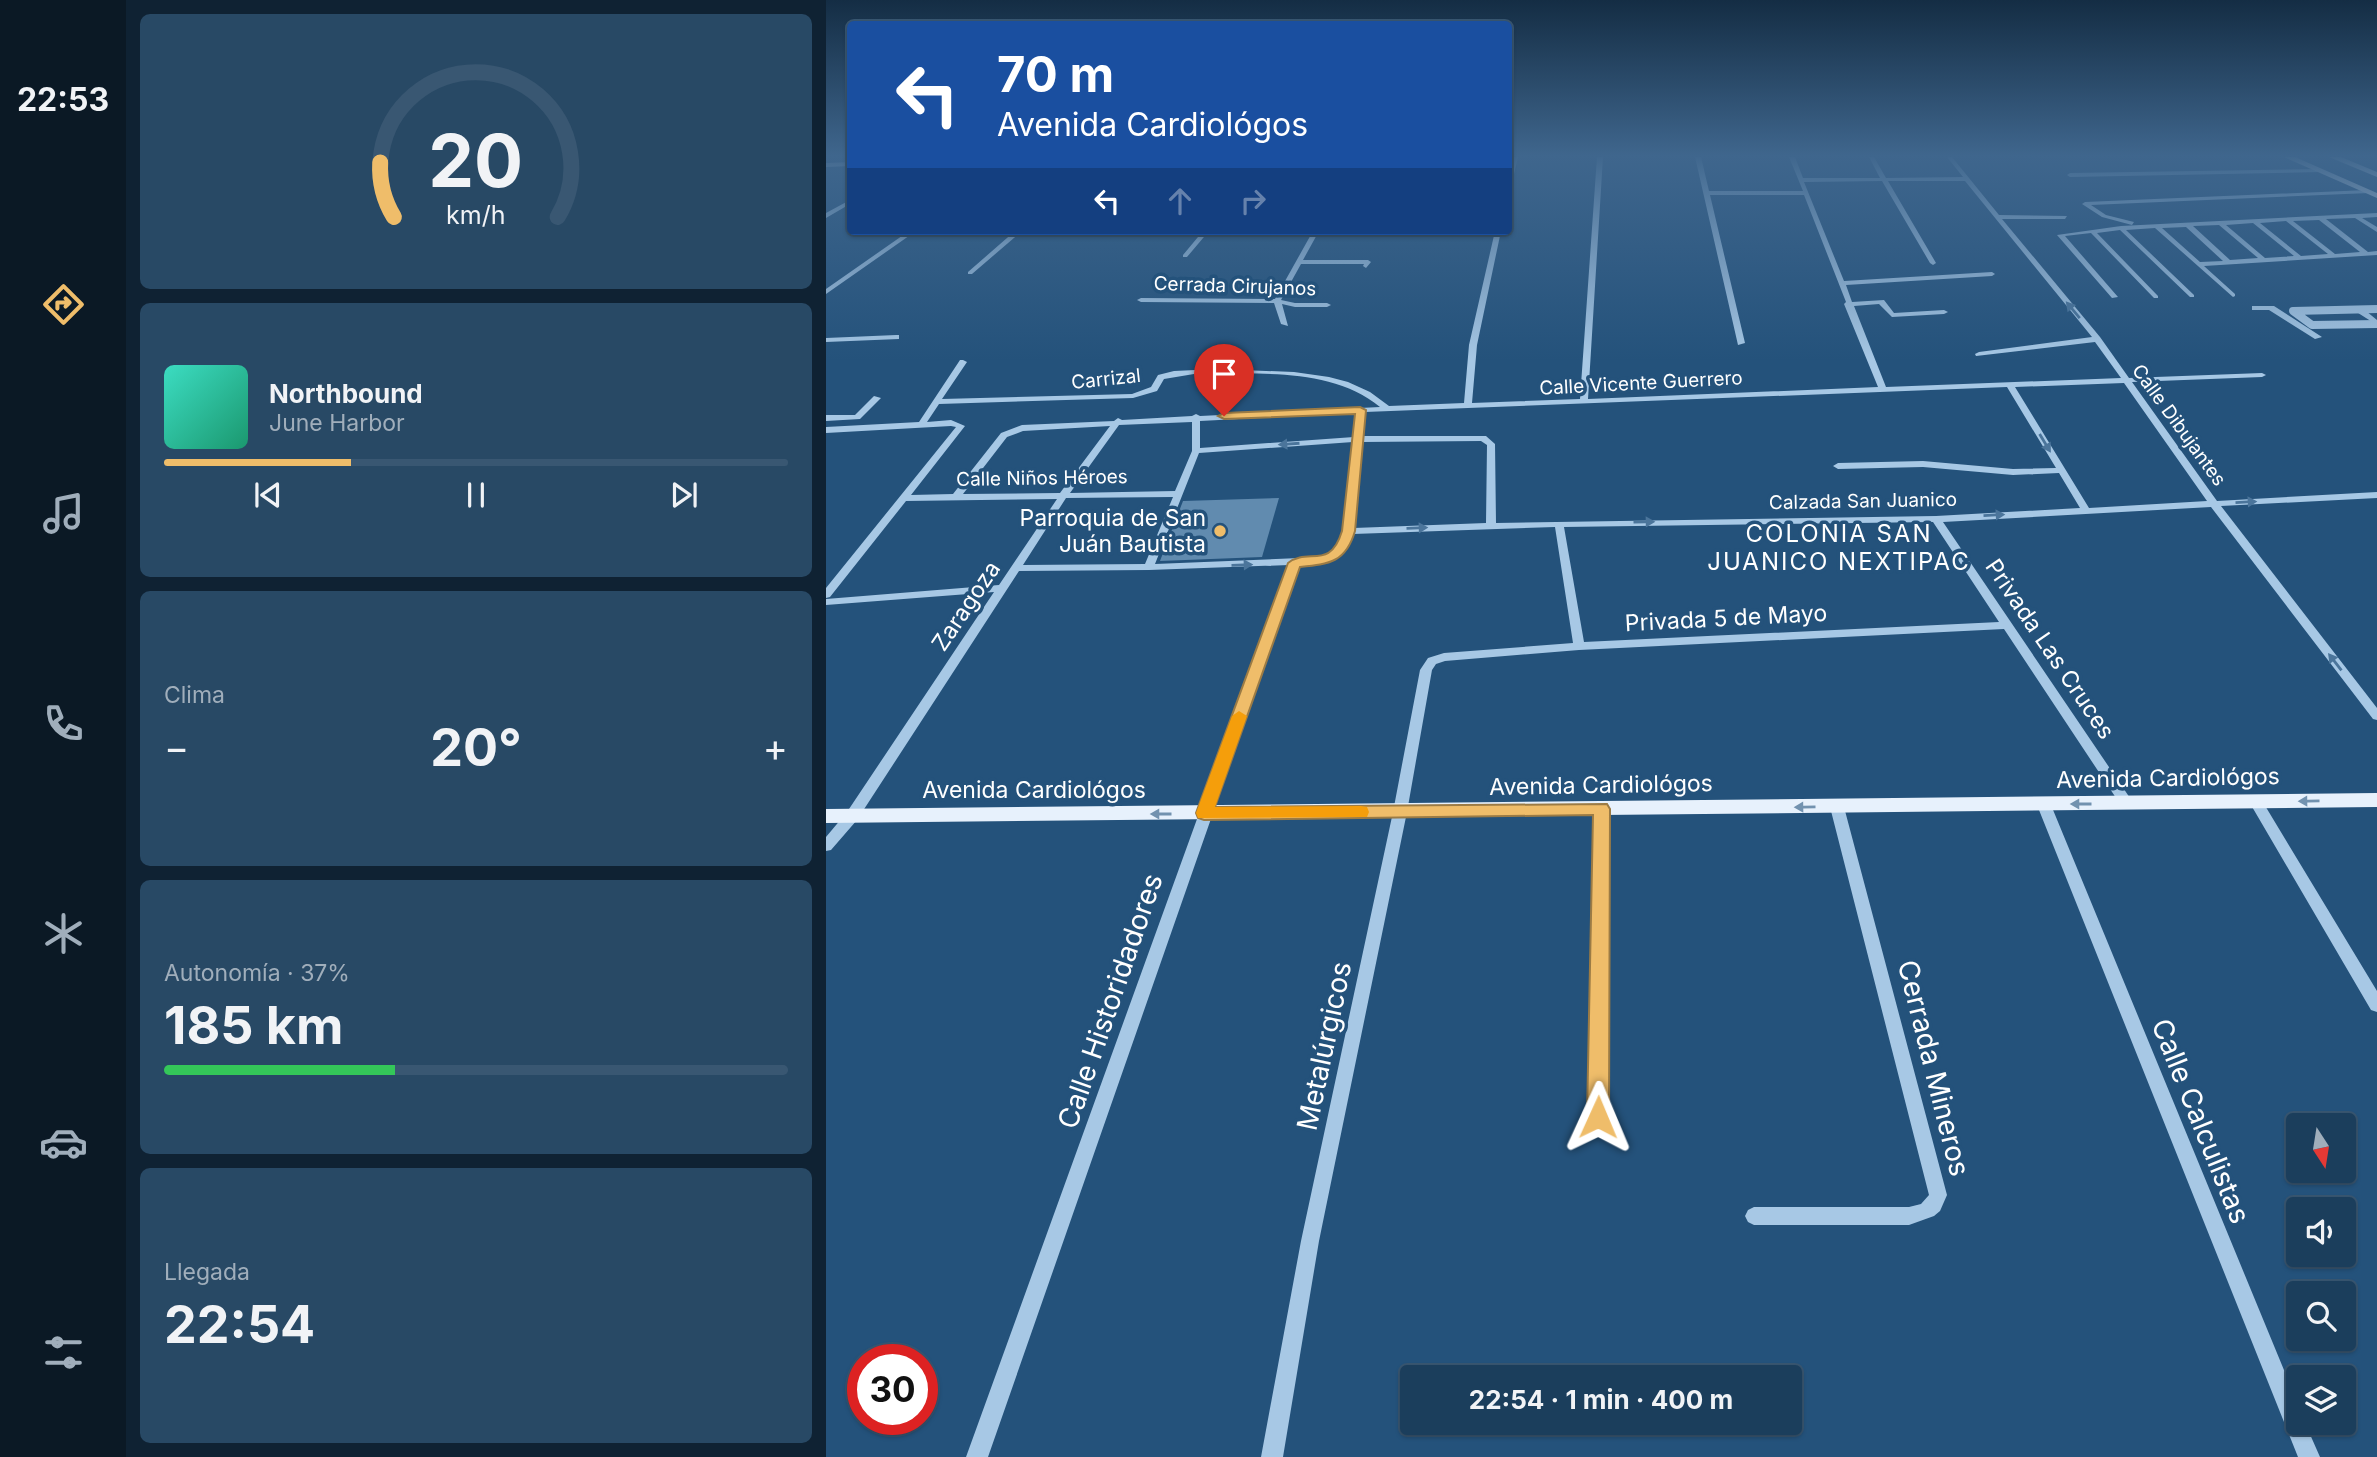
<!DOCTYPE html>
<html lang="es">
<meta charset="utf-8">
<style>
:root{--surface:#1b3e5c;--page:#284965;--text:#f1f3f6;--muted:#a0aebb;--line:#395772;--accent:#efbd6a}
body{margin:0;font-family:Inter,sans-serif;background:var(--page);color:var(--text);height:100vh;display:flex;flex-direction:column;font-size:26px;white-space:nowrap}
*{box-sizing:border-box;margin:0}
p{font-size:23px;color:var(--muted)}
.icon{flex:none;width:38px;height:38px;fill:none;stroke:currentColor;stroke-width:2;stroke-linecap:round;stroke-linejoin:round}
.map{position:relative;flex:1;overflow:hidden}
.drawer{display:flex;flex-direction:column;gap:14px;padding:14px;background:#0f2233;width:700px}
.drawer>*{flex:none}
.hud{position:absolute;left:21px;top:21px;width:665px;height:214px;border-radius:7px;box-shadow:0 2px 5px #0004,0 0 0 2px var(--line);background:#1a4fa0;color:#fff;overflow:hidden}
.needle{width:46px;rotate:168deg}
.controls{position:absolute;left:1460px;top:1113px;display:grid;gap:14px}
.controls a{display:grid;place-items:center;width:70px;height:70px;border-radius:7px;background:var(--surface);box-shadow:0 2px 5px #0004,0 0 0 2px var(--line);font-size:35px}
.speed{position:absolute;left:21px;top:1344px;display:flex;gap:14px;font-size:35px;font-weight:700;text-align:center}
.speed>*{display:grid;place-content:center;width:91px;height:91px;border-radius:50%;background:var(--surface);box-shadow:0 2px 5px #0004,0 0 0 2px var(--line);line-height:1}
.speed .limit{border:10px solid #d22;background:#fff;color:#111}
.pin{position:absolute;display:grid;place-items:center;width:60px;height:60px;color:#fff;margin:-72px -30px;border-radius:50% 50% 50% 0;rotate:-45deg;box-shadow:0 0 7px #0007}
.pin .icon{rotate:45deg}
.me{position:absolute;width:77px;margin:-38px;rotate:1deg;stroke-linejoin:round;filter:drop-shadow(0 0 5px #0008)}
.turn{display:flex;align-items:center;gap:24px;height:147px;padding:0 35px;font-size:32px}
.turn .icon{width:91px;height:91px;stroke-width:2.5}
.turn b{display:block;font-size:49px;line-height:60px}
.lanes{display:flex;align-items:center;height:66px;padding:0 35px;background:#0003;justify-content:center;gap:35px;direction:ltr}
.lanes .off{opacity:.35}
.big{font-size:52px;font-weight:700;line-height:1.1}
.drawer .widget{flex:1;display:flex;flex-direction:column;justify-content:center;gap:10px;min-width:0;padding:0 24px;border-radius:10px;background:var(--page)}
.drawer .dial{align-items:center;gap:0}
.dial svg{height:182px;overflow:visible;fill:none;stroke:var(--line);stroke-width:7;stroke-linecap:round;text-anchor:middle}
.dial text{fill:var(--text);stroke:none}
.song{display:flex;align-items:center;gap:21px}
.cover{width:84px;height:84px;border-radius:10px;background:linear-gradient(135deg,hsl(170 70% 55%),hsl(160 70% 35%))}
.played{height:7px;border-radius:4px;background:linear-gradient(90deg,var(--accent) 30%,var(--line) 30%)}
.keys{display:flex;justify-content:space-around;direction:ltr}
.heat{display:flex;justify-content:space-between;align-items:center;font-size:38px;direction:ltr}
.charge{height:10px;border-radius:5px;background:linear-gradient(90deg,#34c759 37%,var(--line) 0)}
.trip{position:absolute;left:574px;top:1365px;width:402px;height:70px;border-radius:7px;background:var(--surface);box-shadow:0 2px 5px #0004,0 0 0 2px var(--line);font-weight:700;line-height:70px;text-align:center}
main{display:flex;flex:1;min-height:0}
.dock{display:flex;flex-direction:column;width:126px;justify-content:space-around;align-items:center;background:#0b1925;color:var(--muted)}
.dock .icon{width:49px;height:49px}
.dock .current{color:var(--accent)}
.dock b{font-size:32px;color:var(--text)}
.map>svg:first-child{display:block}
</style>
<main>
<nav class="dock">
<b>22:53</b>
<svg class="icon current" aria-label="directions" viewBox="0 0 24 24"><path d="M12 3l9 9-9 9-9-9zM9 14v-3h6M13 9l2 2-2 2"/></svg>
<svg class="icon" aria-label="music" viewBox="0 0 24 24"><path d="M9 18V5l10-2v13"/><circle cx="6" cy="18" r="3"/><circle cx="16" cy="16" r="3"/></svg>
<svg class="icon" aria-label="phone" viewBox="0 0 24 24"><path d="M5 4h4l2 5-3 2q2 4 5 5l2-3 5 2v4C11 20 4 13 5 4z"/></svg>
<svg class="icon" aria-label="climate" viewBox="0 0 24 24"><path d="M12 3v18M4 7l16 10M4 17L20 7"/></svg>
<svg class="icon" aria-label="car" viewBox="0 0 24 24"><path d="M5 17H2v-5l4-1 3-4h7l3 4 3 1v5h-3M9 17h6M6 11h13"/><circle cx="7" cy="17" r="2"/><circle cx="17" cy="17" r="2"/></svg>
<svg class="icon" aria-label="filters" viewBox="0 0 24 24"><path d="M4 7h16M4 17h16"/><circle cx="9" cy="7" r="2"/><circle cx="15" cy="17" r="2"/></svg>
</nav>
<section class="drawer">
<div class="widget dial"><svg viewBox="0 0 100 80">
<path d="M14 69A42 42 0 1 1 86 69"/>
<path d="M14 69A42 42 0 0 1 8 45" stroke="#efbd6a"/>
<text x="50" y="56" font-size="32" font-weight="700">20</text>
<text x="50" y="72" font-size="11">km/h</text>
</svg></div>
<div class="widget">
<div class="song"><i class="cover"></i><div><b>Northbound</b><p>June Harbor</p></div></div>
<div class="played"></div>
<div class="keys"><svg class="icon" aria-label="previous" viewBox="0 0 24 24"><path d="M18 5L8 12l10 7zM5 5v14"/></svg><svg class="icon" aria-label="pause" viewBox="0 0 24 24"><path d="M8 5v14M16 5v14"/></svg><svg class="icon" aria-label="next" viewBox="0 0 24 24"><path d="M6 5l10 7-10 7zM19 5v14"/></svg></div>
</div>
<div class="widget"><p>Clima</p>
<div class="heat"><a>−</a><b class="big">20°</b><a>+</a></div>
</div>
<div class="widget"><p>Autonomía · 37%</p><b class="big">185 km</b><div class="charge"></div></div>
<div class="widget"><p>Llegada</p><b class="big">22:54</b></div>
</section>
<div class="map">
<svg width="1551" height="1457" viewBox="0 0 1551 1457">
<rect width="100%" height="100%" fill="#24527b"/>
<path fill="#618baf" d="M453,498L436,557L334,561L357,501Z"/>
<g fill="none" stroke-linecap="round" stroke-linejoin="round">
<path fill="#a7c8e5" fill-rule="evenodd" d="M686,157H692L685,187L682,189V173Z
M771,157H777L762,399L1052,387L1018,304L1020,302L978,195H884L919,343L912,345L869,157H875L883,191H977L963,157H969L977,178H1054L1043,157H1048L1060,178L1137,177L1121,157H1126L1173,215L1241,216L1239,219H1176L1274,337L1303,378L1436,373L1440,375L1436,377L1306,382L1391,501L1551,492V498L1395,506L1551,708V720L1547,719L1385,507L1117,522L1306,801L1308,804L1306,807H1296L1178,629L753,650L619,661L610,664L606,670L581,812L493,1241L457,1457H435L475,1241L567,812L594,670L602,658L618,653L747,643L729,527L527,534C518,562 500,563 474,564L162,1457H140L463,565L323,570L193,571L31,820L5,850L0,851V837L21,812L168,592L0,605V599L173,585L231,499L80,501L4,597L0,598V588L130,427L125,426L0,433V427L93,422L134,360H137L141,362L116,399L306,394L325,387L332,375L348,371L391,369L468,372L503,377L522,382L544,392L563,406L638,403L643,345L669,231H675L651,345L646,403L754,399ZM1056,181L1104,263L1107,265L1110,263L1062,181H1139L1266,337L1153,352L1149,354L1150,356L1269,342L1295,378L1060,387L1028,306L1053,304L1066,317L1118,314L1122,312L1118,310L1068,313L1058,300L1026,302L1020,285L1166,276L1169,274L1166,272L1018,281L978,182ZM391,373C445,374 510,370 554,407L374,416L370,414L366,416L296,420L292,418L288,421L196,425L175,433L127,494L85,495L139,426L125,420L101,422L113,404L307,398L331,391L338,379L368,374ZM1298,383L1381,501L1263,508L1189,387ZM1181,387L1230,468L1187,469L1097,461L1012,463L1007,466L1012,469L1097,467L1187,475L1233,473L1254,508L1110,516L670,523L669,444L660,436H537L539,412ZM531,413L528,437L374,448V421ZM366,422V451L349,491L244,493L293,425ZM284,426L234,493L137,494L181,437L197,431ZM655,441L661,445L660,523L528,528L536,442ZM527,442L518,531L513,545L497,557L329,564L373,453ZM347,497L319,564L197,565L240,498ZM1107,522L1173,622L758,642L738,527Z
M1492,169L1494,172L1244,177L1241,175L1244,173Z
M1541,190L1543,193L1265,205L1280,215L1308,222L1306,225L1276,217L1256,204L1259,202Z
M24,200V204L0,218V213Z
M1551,213V217L1536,218L1551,227V232L1529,218L1500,219L1542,252L1551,251V255L1378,266L1409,294V296L1407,297L1329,228L1300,230L1368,295V297H1364L1294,230L1271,233L1332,296V298H1328L1265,233L1239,236L1292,297L1286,298L1231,235L1295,226ZM1493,220L1534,252L1509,254L1467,221ZM1460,221L1502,254L1475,256L1434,223ZM1427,223L1468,256L1439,258L1400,225ZM1393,225L1432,258L1404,260L1367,226ZM1360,227L1397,261L1374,262L1336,228Z
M83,231H90L0,294V289Z
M189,231H196L146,274H142V272Z
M377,231H383L361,257H357V255Z
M487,231H493L477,260H542L545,262L540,268L537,266L538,264H475L455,300L469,303H501L505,305L501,307H469L456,304L462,326L455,324L448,303L315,302L311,300L315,298L449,299Z
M1429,306H1448L1496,337L1489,339L1443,310H1426V306Z
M1529,307H1535L1551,320V325L1529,311Z
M70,335H73V339L0,342V338Z
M48,396L55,398L34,419L0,421V415H29Z
M1430,797L1435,799L1551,991V1012L1545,1010L1425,805L1423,802L1425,799Z
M1218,800L1223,802L1225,805L1472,1404V1423H1479L1494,1457H1472L1211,805L1213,802Z
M1011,802L1016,804L1018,807L1121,1195L1114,1211L1108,1216L1083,1225H928L922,1222L919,1216L922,1210L928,1207H1083L1095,1204L1103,1195L1004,807L1006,804Z
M775,804L780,805L782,809L780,1117L778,1123L772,1125L766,1123L764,1117L768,809L770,805Z"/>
<path fill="#e7f1fc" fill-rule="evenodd" d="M1458,157H1469L1551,193V198Z
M1503,157H1515L1551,172V177Z
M24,162V166L0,167V163Z
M1551,793V807L0,823V809Z"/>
<path stroke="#a7c8e5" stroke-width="8" d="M1551,309L1467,311L1486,325L1551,324"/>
</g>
<defs><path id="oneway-solid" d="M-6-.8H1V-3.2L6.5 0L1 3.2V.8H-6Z" transform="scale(1.75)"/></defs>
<g fill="#4b759b">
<use href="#oneway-solid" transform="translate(1247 310) rotate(-130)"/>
<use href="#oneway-solid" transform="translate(1219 443) rotate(59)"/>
<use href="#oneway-solid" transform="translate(463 444) rotate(176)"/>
<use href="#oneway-solid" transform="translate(1420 502) rotate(-3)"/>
<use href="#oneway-solid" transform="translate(1168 515) rotate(-3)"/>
<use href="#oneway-solid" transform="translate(818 522) rotate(-1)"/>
<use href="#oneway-solid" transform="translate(591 528) rotate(-2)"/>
<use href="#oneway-solid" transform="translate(416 565) rotate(-2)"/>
<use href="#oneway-solid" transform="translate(1509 662) rotate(-128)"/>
</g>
<g fill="#7292af">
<use href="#oneway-solid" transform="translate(1483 801) rotate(179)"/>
<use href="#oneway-solid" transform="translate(1255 804) rotate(180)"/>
<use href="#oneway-solid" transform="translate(979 807) rotate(179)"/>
<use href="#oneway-solid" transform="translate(335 814) rotate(180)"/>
</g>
<linearGradient id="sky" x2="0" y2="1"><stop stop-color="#142d44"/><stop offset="0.43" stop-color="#3f668d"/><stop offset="1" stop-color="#3f668d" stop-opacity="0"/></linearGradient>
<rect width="1551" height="361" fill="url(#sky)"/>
<path fill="#efbd6a" stroke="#9b7b45" stroke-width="2" d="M534,407L540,410L529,531C520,562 504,564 474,567L389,807L781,804L784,809L783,1117L780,1124L772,1127L764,1124L761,1117L767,815L378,820L372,818L370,813L462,563C482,547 504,571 516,531L529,414L398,419L392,416L398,413Z"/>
<path fill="#f59e0b" d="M413,711L421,716L389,807L535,806L541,807L543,812L541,817L372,818L370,813L406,716Z"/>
<circle fill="#efbd6a" stroke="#24527b" stroke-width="2.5" cx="394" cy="531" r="7"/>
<g text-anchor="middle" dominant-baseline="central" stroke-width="7" stroke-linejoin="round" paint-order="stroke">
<g font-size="19" fill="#fff" stroke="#24527b">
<text transform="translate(409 286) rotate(2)">Cerrada Cirujanos</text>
<text transform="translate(280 379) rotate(-6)">Carrizal</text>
<text transform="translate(815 383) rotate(-3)">Calle Vicente Guerrero</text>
<text transform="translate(1353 425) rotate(54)">Calle Dibujantes</text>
<text transform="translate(216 478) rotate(-1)">Calle Niños Héroes</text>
<text transform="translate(1037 501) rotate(-1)">Calzada San Juanico</text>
</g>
<g font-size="23" fill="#fff" stroke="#24527b" text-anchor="end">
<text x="380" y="518">Parroquia de San<tspan x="380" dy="26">Juán Bautista</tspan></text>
</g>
<g font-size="23" fill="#fff" stroke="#24527b">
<text transform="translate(140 606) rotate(-56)">Zaragoza</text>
<text transform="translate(900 618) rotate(-3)">Privada 5 de Mayo</text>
<text transform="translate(1224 649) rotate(56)">Privada Las Cruces</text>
<text transform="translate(1342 778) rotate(-1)">Avenida Cardiológos</text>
<text transform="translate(775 785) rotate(-1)">Avenida Cardiológos</text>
<text x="208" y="790">Avenida Cardiológos</text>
</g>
<g font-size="24" letter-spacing="2" fill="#fff" stroke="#24527b">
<text x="1013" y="533">COLONIA SAN<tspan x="1013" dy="28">JUANICO NEXTIPAC</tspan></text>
</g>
<g font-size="28" fill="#fff" stroke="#24527b">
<text transform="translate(284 1001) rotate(-71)">Calle Historidadores</text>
<text transform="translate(498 1046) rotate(-78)">Metalúrgicos</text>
<text transform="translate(1108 1068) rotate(76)">Cerrada Mineros</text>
<text transform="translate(1375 1121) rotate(68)">Calle Calculistas</text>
</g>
</g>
</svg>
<div class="controls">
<a><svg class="needle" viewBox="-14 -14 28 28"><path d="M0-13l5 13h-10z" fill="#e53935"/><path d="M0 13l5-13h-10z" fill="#a0aebb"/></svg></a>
<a><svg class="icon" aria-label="sound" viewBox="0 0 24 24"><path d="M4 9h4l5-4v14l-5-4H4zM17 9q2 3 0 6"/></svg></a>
<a><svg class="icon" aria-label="search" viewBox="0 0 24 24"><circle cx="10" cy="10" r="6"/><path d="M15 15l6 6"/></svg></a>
<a><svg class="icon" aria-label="layers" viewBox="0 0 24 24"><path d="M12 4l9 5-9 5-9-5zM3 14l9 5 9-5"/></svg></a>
</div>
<div class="speed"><div class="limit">30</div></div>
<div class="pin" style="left:398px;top:416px;background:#d93025"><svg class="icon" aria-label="arrive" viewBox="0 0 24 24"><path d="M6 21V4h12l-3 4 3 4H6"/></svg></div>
<svg class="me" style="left:772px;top:1117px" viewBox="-20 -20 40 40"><path d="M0-17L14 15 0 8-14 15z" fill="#efbd6a" stroke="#fff" stroke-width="4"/></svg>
<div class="trip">22:54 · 1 min · 400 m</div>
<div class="hud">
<div class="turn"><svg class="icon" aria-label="left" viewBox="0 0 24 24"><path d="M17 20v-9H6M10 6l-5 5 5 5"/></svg><div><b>70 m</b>Avenida Cardiológos</div></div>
<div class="lanes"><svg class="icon" aria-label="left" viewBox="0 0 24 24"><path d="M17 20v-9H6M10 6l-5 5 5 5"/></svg><svg class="icon off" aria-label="ahead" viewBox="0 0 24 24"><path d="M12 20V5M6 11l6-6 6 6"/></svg><svg class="icon off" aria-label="right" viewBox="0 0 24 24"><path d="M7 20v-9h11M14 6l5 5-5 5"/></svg></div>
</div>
</div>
</main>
